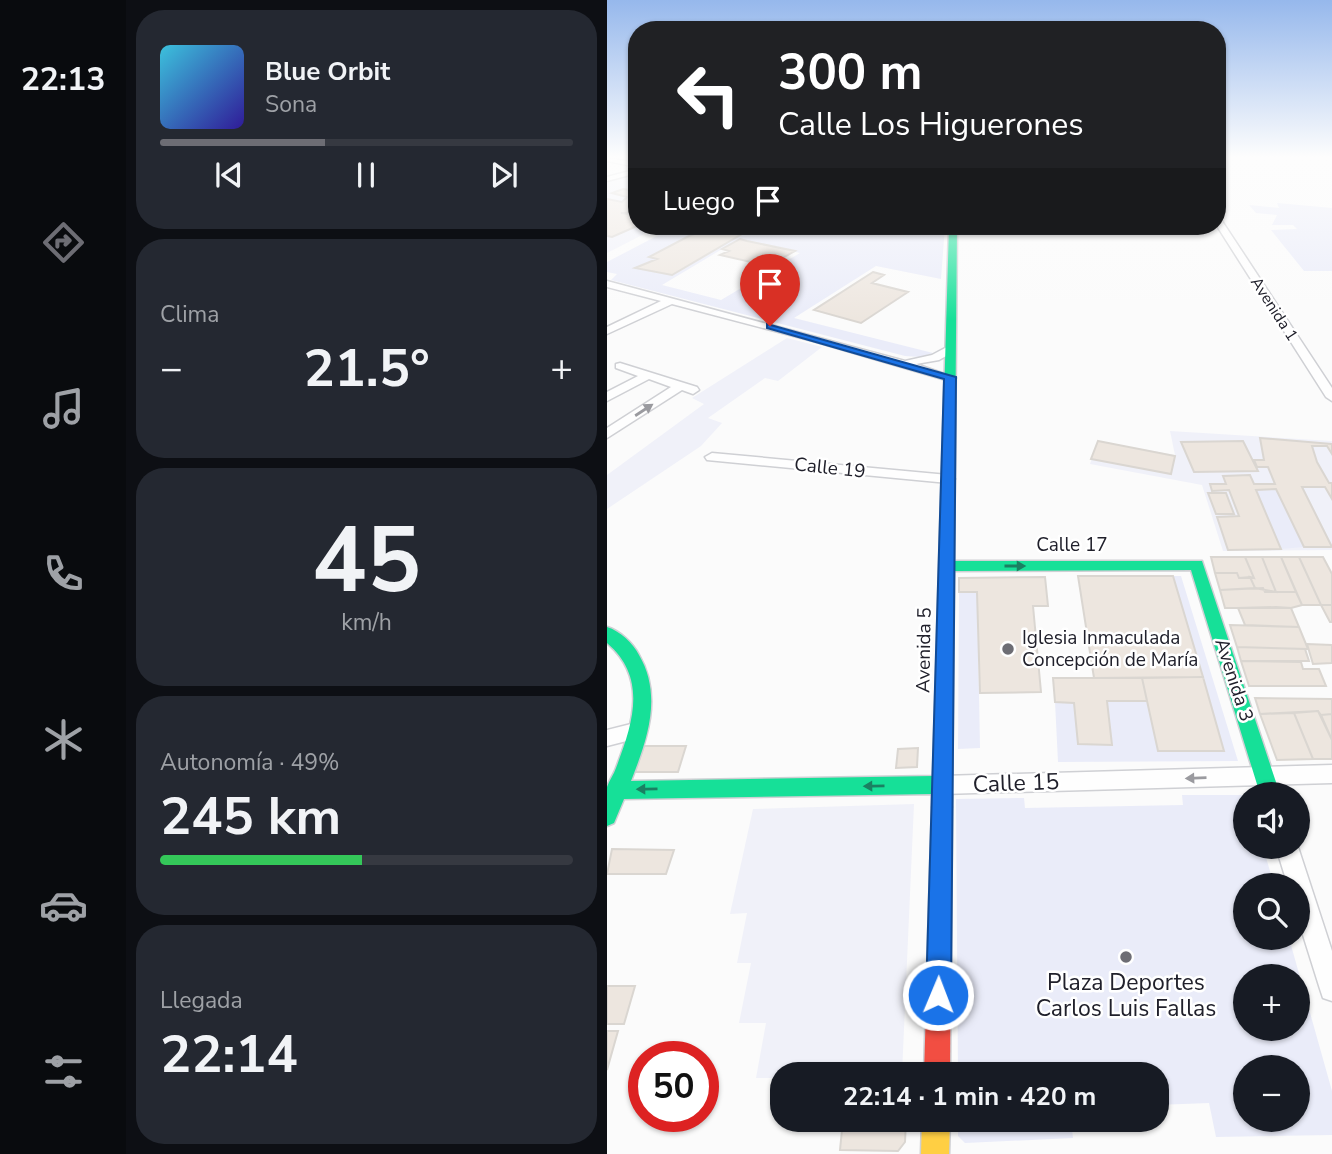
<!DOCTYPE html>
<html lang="es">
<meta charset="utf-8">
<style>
:root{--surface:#171b24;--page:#242831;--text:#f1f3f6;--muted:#9ea1a6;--line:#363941;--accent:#6d6d74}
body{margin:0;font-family:"Nunito Sans",sans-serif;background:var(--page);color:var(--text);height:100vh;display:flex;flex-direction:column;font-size:26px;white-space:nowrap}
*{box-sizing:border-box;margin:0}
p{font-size:23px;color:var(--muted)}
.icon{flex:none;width:38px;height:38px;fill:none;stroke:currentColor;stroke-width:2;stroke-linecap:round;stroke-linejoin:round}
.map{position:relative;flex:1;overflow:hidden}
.panel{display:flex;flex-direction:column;gap:10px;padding:10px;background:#0d0f14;width:481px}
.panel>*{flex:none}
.hud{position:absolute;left:21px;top:21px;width:598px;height:214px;border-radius:28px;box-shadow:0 2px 5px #0004;background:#202124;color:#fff;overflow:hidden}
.controls{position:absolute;left:626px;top:782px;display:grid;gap:14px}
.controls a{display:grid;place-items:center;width:77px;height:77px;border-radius:50%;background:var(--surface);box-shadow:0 2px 5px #0004;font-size:35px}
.speed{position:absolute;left:21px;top:1041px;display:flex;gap:14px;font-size:35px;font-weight:700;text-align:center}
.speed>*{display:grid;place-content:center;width:91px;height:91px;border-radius:50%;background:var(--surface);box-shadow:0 2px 5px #0004;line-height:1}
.speed .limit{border:10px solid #d22;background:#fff;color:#111}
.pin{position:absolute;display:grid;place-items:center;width:60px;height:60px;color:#fff;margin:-72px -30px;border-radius:50% 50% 50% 0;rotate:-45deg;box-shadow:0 0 7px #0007}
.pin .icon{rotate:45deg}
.me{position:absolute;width:77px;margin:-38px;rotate:1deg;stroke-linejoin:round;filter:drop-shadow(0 0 5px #0008)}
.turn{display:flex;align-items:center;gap:24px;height:147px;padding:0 35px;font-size:32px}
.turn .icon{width:91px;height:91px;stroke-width:2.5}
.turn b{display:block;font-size:49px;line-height:60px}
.then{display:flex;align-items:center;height:66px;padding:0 35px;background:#0003;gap:14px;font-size:26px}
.big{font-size:52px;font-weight:700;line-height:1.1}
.panel .tile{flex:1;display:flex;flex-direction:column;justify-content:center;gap:10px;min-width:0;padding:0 24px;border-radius:28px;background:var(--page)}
.panel .dial{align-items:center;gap:0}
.dial b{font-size:91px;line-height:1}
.song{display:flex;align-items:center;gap:21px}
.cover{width:84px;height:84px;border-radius:10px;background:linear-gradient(135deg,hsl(190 70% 55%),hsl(250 70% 35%))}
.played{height:7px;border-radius:4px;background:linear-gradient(90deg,var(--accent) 40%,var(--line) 40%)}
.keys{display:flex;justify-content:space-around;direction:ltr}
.heat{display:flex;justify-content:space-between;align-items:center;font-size:38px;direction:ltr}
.charge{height:10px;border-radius:5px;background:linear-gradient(90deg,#34c759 49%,var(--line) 0)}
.trip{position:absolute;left:163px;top:1062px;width:399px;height:70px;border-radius:28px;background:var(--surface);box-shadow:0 2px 5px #0004;font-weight:700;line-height:70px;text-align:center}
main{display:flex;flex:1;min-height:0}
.menu{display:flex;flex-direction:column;width:126px;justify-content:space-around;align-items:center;background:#090b0e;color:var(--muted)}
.menu .icon{width:49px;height:49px}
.menu .current{color:var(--accent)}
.menu b{font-size:32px;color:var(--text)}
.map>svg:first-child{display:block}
</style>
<main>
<nav class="menu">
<b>22:13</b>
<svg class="icon current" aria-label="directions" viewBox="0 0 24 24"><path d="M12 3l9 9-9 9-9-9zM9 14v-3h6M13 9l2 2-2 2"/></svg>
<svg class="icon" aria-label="music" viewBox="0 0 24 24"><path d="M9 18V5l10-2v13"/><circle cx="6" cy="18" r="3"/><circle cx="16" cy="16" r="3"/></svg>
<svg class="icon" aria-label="phone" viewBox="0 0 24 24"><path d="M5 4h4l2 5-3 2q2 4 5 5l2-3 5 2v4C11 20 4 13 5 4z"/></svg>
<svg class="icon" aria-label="climate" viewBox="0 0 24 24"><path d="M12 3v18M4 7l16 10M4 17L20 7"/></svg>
<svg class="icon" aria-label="car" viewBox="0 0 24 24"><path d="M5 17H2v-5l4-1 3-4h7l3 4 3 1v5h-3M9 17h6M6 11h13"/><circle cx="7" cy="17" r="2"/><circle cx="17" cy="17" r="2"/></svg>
<svg class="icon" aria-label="filters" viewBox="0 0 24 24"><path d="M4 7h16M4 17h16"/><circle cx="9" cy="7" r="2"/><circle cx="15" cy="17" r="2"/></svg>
</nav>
<section class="panel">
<div class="tile">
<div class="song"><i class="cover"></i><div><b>Blue Orbit</b><p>Sona</p></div></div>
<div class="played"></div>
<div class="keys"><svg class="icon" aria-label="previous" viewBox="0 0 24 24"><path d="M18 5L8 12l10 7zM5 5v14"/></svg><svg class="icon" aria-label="pause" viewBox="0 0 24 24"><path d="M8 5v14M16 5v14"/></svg><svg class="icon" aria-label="next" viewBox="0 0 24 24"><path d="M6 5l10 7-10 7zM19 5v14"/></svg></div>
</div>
<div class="tile"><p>Clima</p>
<div class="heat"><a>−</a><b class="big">21.5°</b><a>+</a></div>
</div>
<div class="tile dial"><b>45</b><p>km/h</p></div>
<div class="tile"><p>Autonomía · 49%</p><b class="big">245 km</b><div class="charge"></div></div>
<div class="tile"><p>Llegada</p><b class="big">22:14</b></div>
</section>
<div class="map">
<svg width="725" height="1154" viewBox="0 0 725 1154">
<rect width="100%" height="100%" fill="#fbfbfb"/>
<path fill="#f0f1f9" d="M30,173V226H53L0,253V183Z
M180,338L215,347L171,381L158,378L101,418L115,423L94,446L0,509V475L97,404L85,398Z
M563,431L725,441V550L616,551L595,485L483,464L491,441L568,455Z
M307,804L295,1074H175V1078H149L159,1023H132L144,963H130L140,913L123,914L146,809Z"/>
<path fill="#eaecf9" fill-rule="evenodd" d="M670,203L725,208V271H697L664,230L690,229L686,225H665L670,215L649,213L642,205L672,208Z
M69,226H338L334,279L269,266L187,318L326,353L313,357L298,356L4,280L10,274L0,272V262ZM102,228L134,234L65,275L29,268L50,259L43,256L82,236L112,233L98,231ZM132,239L193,253L114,300L55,285Z
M669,489L697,547L674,549L649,490Z
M566,576H574L631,761L451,762L448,702L467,703L471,744L505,745L500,701H540L551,751H616Z
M352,592H370L373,748L351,749Z
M575,795H639V847H656L667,885L639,886V938H682L725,1091V1135L609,1137L602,1103L550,1105V1074H351L349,799L417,798L418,808L576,805ZM639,976H691V1029H639ZM639,1068H691V1120H639Z
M351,1120H464L466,1138L358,1143L351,1136Z"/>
<path fill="#ede6df" stroke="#dad6d1" stroke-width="2" d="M16,189L30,191V203L26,204L30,205V212L14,213L30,215V226L5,237L0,236V199L15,202L20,197L5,193Z
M102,228L135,234L65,275L28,268L50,259L42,257L82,236L93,232L112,233L97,231Z
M133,239L140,241L188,251L161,266L113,255L122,251L115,249Z
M266,272L277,275L265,283L301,292L254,323L207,310Z
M653,438L725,444V454L720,446H705L710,462L722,483H725V499L718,487H695L725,547H697L669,489L649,490L674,549L621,550L610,517L632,516L622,490L605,491L603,484H619L616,476L643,475L647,484H668L661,467H650L647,460H657Z
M491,441L568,456L564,474L484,459Z
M636,441L651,471L587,472L574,442Z
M601,493H619L627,514H609Z
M604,557H638L647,578H632L630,573H608Z
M638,557H655L669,592L648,588L643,577L647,578Z
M655,557H674L689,592H669Z
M674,557H692L714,605H695Z
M692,557H716L725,574V605H714Z
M608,573H630L632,578L643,577L648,588L613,590Z
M471,576H566L596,677L487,678Z
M438,577L441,606H426L434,692L373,693L370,592H352V578Z
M656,588L658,592H689L695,605L684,608H618L613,590Z
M714,605H725V622H723Z
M669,607L684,608L692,627L638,625L631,608Z
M623,625L692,627L701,649L630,647Z
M700,644L725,645V663L706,664Z
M630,647L698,649L702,661H634Z
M634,661L694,662L696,669H712L719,686H642Z
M596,677L617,751H551L535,678Z
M446,678H535L540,701H500L505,745L471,744L467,703L448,702Z
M648,698L725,699V714L714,715L711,711L653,714Z
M711,711L725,740V759H706L687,713Z
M687,713L706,759L670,760L653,714Z
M725,714V740L714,715Z
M37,746H79L71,772H28Z
M311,748L310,767L289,768L291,749Z
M5,849L67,850L59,874H0Z
M0,986H28L17,1024H0Z
M0,1031H11L0,1070Z
M236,1120H299L298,1142L291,1151L233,1150Z"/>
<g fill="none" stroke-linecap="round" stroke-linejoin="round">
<g stroke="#cfd0d4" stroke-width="3">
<path id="street" d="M0,158L30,163V167L0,161Z
M30,169V173L0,181V177Z
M611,219L615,221L725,388V401L719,397L610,226Z
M0,281L298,361L325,355L340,347H348V351L332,360L309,364L349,378L343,381L339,380L206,341L65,304L0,334V327L54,301L0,287Z
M13,363L90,387L92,390L86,394L75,390L0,438V428L64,387L42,379L0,401V392L31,376L9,368V364Z
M105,453L341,475L348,479L341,483L100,460L98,457Z
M28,723L35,725L37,731L35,737L0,746V730Z
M725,765V783L335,794L328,791L325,785L328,779L335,776Z
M669,847H691L725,951V1001L716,998L713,989L691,919V886H681Z"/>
</g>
<g stroke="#cfd0d4" stroke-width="3">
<path id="fast" d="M342,226H350L347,561H595L673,794H653L584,570L347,571L345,807L342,814L335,816L328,814L325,807V794L17,799L7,823L0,826C0,814 0,798 0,787C2,781 7,774 9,768C26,723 41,678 0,643V627C13,631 26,643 32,655C56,696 40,740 24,781L326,776Z"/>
</g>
<g stroke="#cfd0d4" stroke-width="3">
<path id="slow" d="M315,1120H343L342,1154H314Z"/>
</g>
<g stroke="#cfd0d4" stroke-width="3">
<path id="jam" d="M335,798L342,800L345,807L343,1074H317L325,807L328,800Z"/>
</g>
<use href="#street" fill="#fefefe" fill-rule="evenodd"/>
<use href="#fast" fill="#16e098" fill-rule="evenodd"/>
<use href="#slow" fill="#ffcf43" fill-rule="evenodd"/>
<use href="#jam" fill="#f24e42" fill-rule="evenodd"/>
</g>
<defs><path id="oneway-solid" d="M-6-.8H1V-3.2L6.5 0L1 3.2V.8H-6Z" transform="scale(1.75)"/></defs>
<g fill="#9a9a9f">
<use href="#oneway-solid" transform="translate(37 410) rotate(-33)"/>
<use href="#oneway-solid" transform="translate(589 778) rotate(178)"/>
</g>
<g fill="#1b8062">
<use href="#oneway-solid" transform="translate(408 566)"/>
<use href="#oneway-solid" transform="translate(267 786) rotate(179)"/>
<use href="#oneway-solid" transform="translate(40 789) rotate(179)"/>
</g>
<linearGradient id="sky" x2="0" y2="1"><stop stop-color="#96b8ec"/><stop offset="0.49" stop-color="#fdfdfd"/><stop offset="1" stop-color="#fdfdfd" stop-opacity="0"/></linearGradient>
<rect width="725" height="320" fill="url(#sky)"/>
<path fill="#1a73e8" stroke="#114b97" stroke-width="2" d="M160,324L349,377L344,995L340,1003L331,1007L322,1003L319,995L337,379L160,328Z"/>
<g fill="#6d6d74" stroke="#fff" stroke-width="2.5">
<circle cx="401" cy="649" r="7"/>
<circle cx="519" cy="957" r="7"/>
</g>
<g text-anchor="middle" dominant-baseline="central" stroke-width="5" stroke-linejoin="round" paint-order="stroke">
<g font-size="16" fill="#20202b" stroke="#fff">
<text transform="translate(667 309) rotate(57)">Avenida 1</text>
</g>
<g font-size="19" fill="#20202b" stroke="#fff">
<text transform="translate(223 468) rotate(6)">Calle 19</text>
<text x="465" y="545">Calle 17</text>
<text transform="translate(317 650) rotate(-89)">Avenida 5</text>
<text transform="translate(627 680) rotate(72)">Avenida 3</text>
</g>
<g font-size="19" fill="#20202b" stroke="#fff" text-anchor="start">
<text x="415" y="638">Iglesia Inmaculada<tspan x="415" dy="22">Concepción de María</tspan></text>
</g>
<g font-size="23" fill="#20202b" stroke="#fff">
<text transform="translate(409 783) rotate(-2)">Calle 15</text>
</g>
<g font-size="23" fill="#20202b" stroke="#fff">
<text x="519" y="982">Plaza Deportes<tspan x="519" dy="26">Carlos Luis Fallas</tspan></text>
</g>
</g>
</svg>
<div class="controls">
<a><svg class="icon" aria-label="sound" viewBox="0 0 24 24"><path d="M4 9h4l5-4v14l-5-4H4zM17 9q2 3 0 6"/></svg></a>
<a><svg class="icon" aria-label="search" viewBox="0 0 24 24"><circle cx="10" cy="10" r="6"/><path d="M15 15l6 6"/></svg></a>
<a>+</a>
<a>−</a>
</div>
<div class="speed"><div class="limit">50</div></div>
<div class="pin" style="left:163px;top:326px;background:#d93025"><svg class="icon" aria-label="arrive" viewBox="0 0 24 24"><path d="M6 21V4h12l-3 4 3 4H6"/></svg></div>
<svg class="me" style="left:331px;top:995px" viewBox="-20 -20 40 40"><circle r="17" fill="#1a73e8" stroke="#fff" stroke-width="3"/><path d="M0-11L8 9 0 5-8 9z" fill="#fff"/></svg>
<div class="trip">22:14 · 1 min · 420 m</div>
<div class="hud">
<div class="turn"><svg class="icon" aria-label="left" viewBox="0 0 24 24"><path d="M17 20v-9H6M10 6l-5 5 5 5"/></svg><div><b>300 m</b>Calle Los Higuerones</div></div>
<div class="then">Luego<svg class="icon" aria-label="arrive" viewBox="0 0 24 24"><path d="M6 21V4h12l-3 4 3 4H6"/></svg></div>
</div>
</div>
</main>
